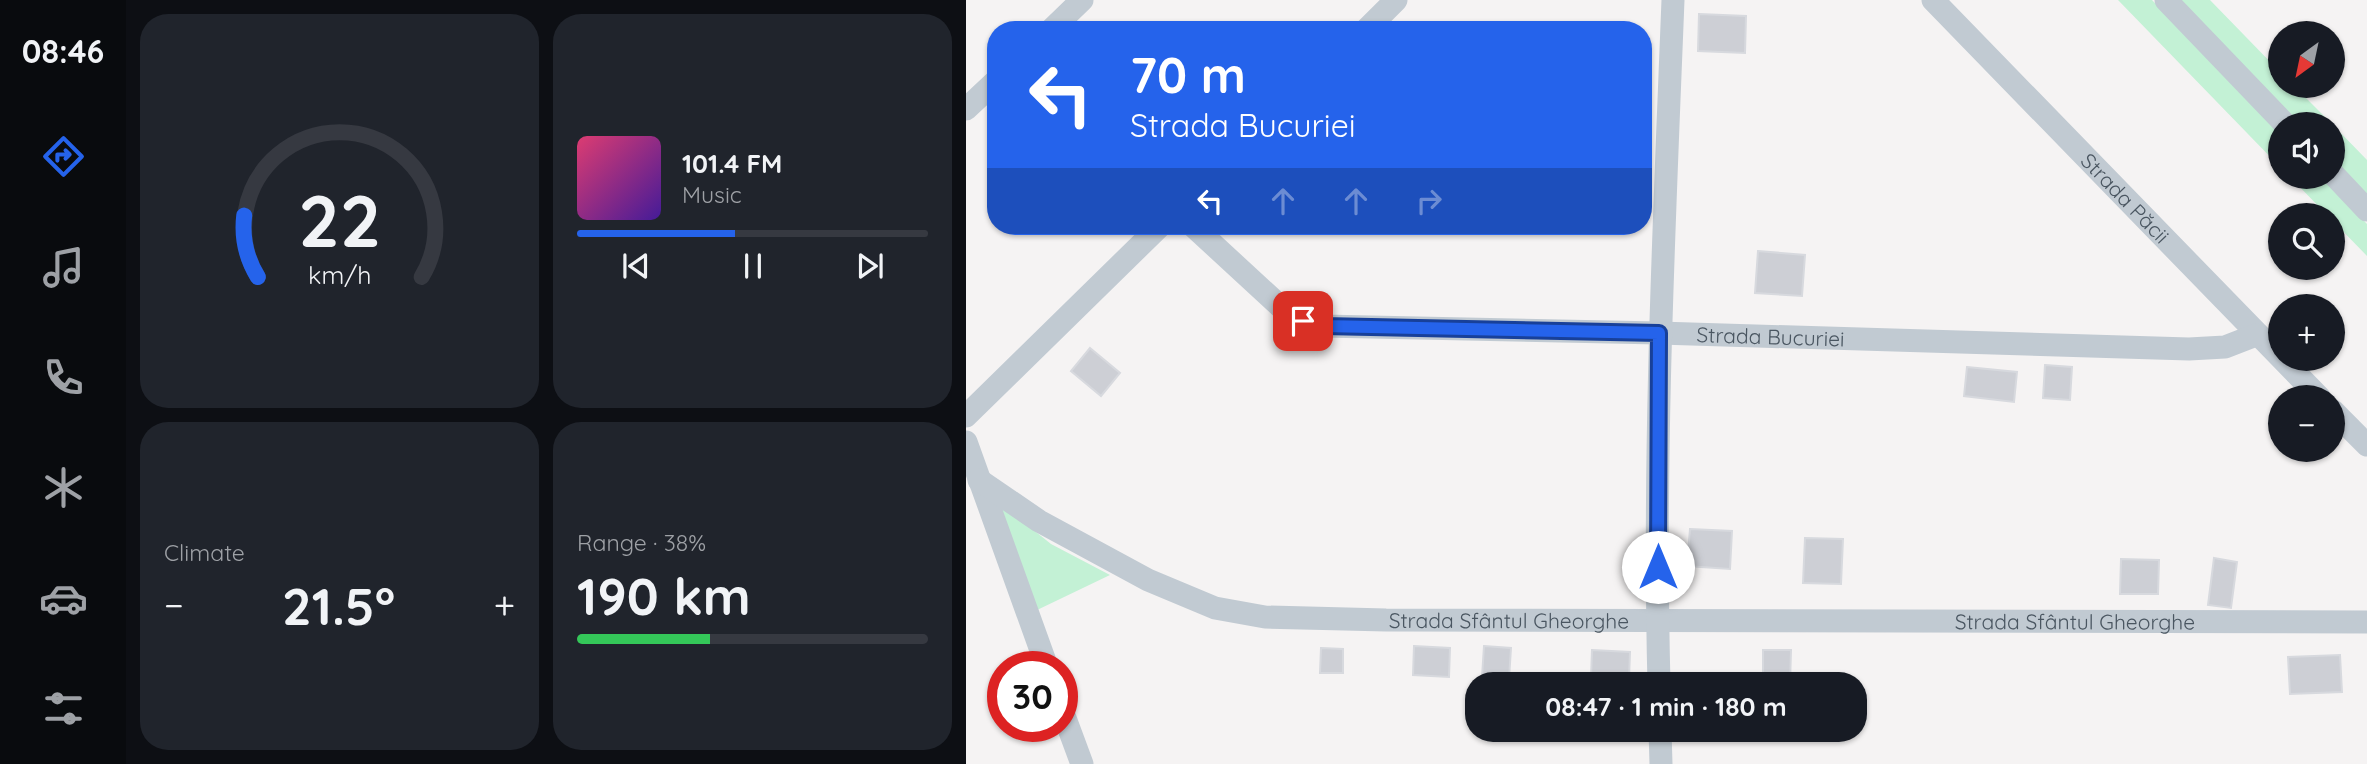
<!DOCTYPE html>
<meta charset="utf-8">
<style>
:root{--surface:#171b24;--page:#20242c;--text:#f1f3f6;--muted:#9ea1a6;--line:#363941;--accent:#2563eb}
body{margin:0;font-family:Quicksand,sans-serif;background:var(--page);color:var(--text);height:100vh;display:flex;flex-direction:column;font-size:26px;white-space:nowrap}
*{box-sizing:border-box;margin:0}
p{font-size:23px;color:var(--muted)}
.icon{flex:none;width:38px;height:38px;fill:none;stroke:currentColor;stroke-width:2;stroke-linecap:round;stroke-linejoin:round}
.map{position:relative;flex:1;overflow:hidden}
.sheet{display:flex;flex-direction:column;gap:14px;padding:14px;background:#0d0f14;width:840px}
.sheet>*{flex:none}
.top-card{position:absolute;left:21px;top:21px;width:665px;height:214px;border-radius:28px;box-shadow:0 2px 5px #0004;background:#2563eb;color:#fff;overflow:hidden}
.needle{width:46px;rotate:213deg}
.tools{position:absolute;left:1302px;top:21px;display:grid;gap:14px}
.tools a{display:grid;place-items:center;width:77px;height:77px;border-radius:50%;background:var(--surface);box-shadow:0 2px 5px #0004;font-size:35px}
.speed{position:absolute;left:21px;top:651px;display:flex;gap:14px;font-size:35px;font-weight:700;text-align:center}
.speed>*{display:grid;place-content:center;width:91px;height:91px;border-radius:50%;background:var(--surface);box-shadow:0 2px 5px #0004;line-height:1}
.speed .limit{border:10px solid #d22;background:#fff;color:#111}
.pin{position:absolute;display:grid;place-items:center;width:60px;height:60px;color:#fff;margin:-30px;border-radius:14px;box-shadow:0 4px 10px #0006}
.me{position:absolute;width:77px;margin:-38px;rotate:0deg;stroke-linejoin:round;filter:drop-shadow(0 0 5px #0008)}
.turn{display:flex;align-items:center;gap:24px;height:147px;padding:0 28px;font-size:32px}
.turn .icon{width:91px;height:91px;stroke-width:2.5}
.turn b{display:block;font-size:49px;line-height:60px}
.lanes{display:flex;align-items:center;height:66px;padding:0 28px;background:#0003;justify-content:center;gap:35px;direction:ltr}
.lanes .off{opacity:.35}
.big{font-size:52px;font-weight:700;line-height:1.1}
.sheet .card{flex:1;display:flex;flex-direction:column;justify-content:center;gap:10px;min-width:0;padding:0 24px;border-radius:28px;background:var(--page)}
.sheet .dial{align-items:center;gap:0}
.dial svg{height:182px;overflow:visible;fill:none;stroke:var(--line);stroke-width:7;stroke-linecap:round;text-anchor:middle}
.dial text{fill:var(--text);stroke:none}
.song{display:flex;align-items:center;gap:21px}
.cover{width:84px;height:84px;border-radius:10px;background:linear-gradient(135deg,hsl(340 70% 55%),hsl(260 70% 35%))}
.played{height:7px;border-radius:4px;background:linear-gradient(90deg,var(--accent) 45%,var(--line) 45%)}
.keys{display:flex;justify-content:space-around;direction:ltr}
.heat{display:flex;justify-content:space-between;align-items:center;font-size:38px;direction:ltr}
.charge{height:10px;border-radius:5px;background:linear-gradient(90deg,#34c759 38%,var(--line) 0)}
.sheet .tiles{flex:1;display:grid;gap:14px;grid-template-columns:repeat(2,1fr)}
.trip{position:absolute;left:499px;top:672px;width:402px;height:70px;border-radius:28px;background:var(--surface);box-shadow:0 2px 5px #0004;font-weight:700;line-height:70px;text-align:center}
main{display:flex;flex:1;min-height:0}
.tab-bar{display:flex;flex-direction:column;width:126px;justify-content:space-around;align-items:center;background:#090b0e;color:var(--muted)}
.tab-bar .icon{width:49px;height:49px}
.tab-bar .selected{color:var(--accent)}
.tab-bar b{font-size:32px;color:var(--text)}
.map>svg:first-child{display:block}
</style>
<main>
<nav class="tab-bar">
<b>08:46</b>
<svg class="icon selected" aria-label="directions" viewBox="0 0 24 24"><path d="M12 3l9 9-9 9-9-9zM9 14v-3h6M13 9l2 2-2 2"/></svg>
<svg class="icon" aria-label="music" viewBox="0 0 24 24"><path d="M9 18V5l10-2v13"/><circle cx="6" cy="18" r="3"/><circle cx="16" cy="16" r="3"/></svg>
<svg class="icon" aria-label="phone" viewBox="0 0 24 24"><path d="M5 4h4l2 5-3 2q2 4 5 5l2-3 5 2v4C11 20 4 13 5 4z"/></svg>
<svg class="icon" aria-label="climate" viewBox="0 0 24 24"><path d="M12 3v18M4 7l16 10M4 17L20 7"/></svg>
<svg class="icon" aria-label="car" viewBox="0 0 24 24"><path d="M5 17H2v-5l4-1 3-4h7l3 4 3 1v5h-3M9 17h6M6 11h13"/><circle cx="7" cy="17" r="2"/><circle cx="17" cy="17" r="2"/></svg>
<svg class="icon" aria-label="filters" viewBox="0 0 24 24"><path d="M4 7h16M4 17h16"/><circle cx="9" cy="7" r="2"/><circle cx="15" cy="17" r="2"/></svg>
</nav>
<section class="sheet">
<div class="tiles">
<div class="card dial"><svg viewBox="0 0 100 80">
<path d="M14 69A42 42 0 1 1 86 69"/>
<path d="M14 69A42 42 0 0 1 8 42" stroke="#2563eb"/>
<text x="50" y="56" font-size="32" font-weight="700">22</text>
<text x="50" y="72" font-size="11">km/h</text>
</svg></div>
<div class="card">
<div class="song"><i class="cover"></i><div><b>101.4 FM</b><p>Music</p></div></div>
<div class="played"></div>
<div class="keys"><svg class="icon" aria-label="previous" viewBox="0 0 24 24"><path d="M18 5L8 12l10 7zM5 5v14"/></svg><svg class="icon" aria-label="pause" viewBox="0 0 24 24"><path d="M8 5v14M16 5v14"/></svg><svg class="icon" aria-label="next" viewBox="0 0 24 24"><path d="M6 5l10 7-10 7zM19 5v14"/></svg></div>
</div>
<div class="card"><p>Climate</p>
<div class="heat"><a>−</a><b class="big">21.5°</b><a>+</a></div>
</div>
<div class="card"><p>Range · 38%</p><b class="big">190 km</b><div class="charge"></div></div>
</div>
</section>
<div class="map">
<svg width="1401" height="764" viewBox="0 0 1401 764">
<rect width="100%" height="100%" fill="#f5f3f3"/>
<path fill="#c3f1d5" d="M1152,0H1186L1314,134V167Z
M1214,0H1244L1314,72V86H1328L1366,124H1331Z
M1367,125L1401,160V196L1367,161Z
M1324,177H1356L1401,224V256L1367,221V215H1361Z
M25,496L85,544L144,575L69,611Z"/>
<path fill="#cdcfd5" stroke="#d7d9de" stroke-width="2" d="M733,14L780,16L779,53L732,51Z
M792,251L839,255L836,296L789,293Z
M124,348L154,373L135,396L105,371Z
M1079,365L1106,367L1104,400L1077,398Z
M1001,367L1051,372L1048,402L998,396Z
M724,529L766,531L764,569L721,566Z
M839,538L877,539L875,584L837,583Z
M1248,558L1271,562L1265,608L1242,605Z
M1155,559L1193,560L1192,594H1154Z
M448,646L484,648L483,677L447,675Z
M518,646L545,648L543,679L516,677Z
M355,648L377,649V673H354Z
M626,650L664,652L663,679L625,678Z
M797,650H825L824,684H797Z
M1374,655L1376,692L1324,694L1322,657Z"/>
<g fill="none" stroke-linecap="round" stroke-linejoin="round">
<g stroke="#c1cad2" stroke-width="23">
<path id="s1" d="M967,0L1353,397"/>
<path d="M1200,0L1319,124"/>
<path d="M85,30L116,0"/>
<path d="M400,30L430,0"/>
<path d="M0,109L30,81"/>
<path d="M1367,174L1401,210"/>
<path id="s2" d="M227,226L317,309L337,321L357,326L693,333L1223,349L1259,347L1290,335"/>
<path d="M1367,411L1401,445"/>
<path d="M0,416L194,226"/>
<path d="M0,442L81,667"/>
<path id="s3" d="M13,480L73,521L182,580L249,608L299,617L420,620L1401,622"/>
<path d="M693,684C687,456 698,228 707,0"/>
<path d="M96,710L116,764"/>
<path d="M694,730L695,764"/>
</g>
</g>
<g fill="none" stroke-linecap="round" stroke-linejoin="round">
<g stroke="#184099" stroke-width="18">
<path id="route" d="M337,321L357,326L693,333L692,567"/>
</g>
<use href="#route" stroke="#2563eb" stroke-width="12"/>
</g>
<g text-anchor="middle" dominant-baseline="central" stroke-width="5" stroke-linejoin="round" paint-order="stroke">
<g font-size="21" fill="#4a5661" stroke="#fff">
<text stroke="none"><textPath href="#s1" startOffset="276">Strada Păcii</textPath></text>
<text stroke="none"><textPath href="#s2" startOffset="614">Strada Bucuriei</textPath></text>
<text stroke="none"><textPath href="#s3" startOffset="564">Strada Sfântul Gheorghe</textPath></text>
<text stroke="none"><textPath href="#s3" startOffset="1130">Strada Sfântul Gheorghe</textPath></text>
</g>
</g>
</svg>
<div class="tools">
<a><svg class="needle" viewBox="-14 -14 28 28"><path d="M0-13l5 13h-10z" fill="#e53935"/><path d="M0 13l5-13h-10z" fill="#9ea1a6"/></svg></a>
<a><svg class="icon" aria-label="sound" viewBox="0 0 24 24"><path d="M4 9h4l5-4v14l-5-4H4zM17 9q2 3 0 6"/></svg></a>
<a><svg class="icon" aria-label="search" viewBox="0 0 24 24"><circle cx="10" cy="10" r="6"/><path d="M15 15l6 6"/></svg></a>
<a>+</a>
<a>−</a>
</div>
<div class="speed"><div class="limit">30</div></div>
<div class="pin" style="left:337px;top:321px;background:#d93025"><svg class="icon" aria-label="arrive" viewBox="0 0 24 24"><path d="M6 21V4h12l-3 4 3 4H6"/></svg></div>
<svg class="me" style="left:692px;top:567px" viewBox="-20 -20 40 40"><circle r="19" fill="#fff"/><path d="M0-13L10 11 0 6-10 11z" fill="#2563eb"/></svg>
<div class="trip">08:47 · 1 min · 180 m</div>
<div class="top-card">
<div class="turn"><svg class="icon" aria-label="left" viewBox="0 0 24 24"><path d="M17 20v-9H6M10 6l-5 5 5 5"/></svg><div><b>70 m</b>Strada Bucuriei</div></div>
<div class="lanes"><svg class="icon" aria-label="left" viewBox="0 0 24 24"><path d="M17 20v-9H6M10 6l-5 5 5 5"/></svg><svg class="icon off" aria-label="ahead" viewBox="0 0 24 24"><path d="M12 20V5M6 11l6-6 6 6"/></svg><svg class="icon off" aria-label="ahead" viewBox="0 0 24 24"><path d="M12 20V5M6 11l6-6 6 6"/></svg><svg class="icon off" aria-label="right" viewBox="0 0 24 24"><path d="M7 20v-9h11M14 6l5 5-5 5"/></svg></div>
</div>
</div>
</main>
